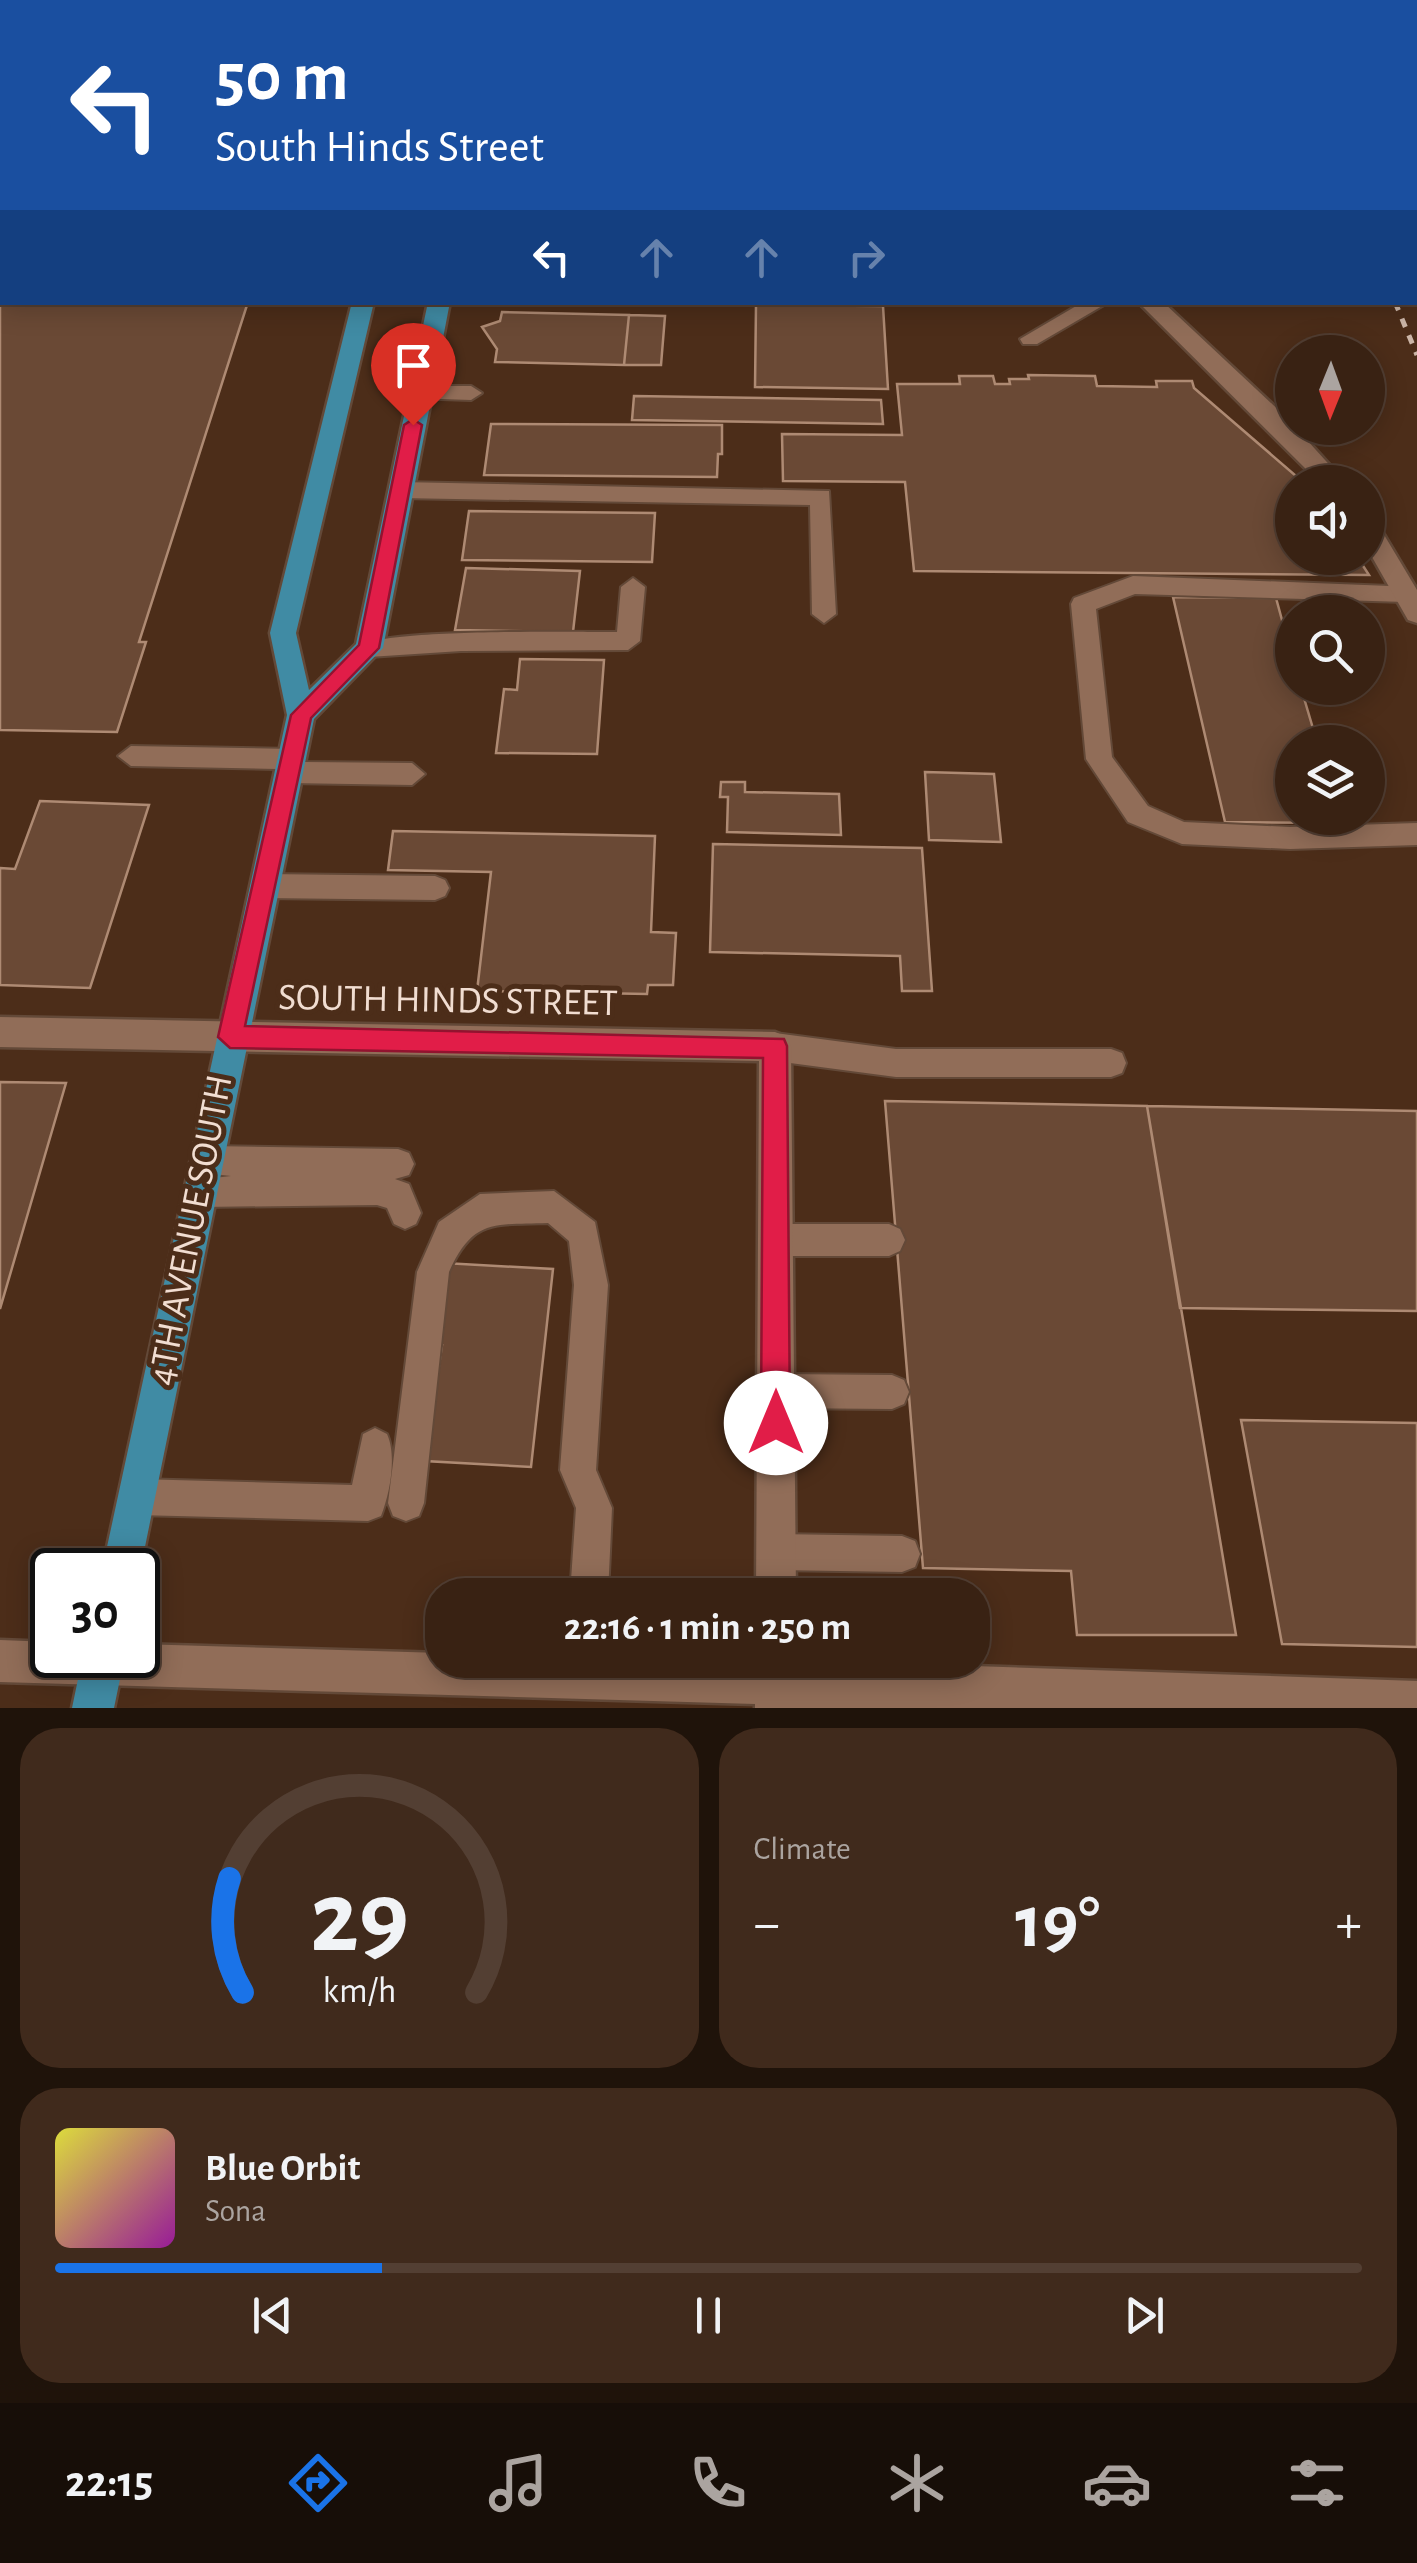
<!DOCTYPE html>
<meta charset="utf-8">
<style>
:root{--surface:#392213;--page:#402a1c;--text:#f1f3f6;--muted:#aba4a0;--line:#533f33;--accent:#1a73e8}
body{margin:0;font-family:"Alegreya Sans",sans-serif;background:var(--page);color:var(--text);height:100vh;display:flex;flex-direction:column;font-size:38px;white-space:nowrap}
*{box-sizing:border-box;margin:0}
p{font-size:32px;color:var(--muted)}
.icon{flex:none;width:55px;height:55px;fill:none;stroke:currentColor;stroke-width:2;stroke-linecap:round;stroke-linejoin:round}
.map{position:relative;height:1708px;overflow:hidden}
.details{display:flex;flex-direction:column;gap:20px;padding:20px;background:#1f130a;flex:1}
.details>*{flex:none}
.banner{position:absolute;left:0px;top:0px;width:1418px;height:305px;box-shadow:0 5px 25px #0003,0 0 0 2px var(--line);background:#1a4fa0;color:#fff;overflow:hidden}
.needle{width:65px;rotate:181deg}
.controls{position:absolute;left:1275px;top:335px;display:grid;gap:20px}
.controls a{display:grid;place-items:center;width:110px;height:110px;border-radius:50%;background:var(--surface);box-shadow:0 5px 25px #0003,0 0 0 2px var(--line);font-size:50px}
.speed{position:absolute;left:30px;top:1548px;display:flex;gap:20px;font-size:50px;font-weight:700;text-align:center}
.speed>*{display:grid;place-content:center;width:130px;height:130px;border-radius:50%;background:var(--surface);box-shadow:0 5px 25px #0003,0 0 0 2px var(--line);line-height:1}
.speed .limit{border:5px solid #111;border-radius:15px;background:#fff;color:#111}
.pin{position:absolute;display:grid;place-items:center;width:85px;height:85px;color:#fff;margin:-102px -42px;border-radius:50% 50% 50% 0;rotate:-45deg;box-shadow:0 0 10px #0007}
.pin .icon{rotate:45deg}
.me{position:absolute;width:110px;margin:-55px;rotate:0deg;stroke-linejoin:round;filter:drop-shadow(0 0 8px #0008)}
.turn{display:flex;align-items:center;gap:35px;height:210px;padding:0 50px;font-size:45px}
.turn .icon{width:130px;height:130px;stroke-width:2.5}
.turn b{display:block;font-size:70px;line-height:85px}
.lanes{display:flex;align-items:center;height:95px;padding:0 50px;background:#0003;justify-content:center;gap:50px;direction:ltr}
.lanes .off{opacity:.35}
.big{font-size:75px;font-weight:700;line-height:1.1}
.details .widget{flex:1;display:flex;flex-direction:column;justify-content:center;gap:15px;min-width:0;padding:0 35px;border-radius:40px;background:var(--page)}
.details .dial{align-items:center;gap:0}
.dial svg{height:260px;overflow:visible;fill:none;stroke:var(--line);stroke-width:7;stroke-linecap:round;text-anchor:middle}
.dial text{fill:var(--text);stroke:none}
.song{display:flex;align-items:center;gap:30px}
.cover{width:120px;height:120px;border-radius:15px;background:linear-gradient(135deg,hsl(60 70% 55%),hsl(300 70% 35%))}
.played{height:10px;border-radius:5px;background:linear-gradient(90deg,var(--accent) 25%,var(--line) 25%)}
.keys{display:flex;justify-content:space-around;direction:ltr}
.heat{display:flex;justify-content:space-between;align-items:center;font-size:55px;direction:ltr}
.details .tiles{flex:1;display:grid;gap:20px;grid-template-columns:1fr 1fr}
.widget:last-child{grid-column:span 2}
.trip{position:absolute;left:425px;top:1578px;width:565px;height:100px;border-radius:40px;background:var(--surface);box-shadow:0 5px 25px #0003,0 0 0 2px var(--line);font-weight:700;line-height:100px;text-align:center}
.tabs{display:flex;height:160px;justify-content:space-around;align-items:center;background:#170e08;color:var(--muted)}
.tabs .icon{width:70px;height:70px}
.tabs .on{color:var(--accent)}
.tabs b{font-size:45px;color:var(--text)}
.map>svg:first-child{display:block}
</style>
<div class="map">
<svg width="1417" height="1708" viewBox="0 0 1417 1708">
<rect width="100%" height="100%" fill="#4c2d19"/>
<path fill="#6a4935" stroke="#ae8a73" stroke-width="2.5" d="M591,0H776V2H590Z
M0,143L2,302H248L139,642H146L117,732L0,730Z
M756,305L883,306L888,389L755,387Z
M502,312L629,315L624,365L495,362L497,349L482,327L500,321Z
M629,315L665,316L661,365H624Z
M1028,375L1095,376L1097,386L1157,387L1156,381H1192L1194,388L1303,482H1292V558H1358L1369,575L914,571L905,482L783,481L782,434L902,435L897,384H960L959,376H993L995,384H1010L1009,379H1029Z
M634,396L881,400L883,424L632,420Z
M491,424L722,425V454H718L717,477L484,475Z
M469,511L655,513L652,562L462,560Z
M466,568L580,571L573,632L455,630Z
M1173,597L1276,598L1292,657V688H1301L1317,742H1292V818H1339L1341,823L1225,822Z
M520,659L604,660L597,754L496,753L504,689L517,690Z
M925,772L994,774L1001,842L929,840Z
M721,782H745V792L839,794L841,835L727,832L728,797H720Z
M40,801L149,805L90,988L0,985V868L15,869Z
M393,831L655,836L651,932L676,933L673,985H648L647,994L477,991L491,872L388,870Z
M713,844L922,848L932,991H902L900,956L710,952Z
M0,1082L66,1083L0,1309Z
M885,1101L1147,1106L1236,1635H1077L1071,1571L923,1568Z
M1147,1106L1417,1111V1311L1180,1308Z
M444,1263L553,1269L531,1467L425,1461L442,1345L432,1344Z
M1241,1420L1417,1423V1647L1282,1644Z"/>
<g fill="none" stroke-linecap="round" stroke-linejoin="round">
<g stroke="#634938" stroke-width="4">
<path id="service" d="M1083,302H1109L1037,344H1023L1020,339Z
M420,386H471L482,393L471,400L412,398L409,393Z
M400,482L829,491L836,614L824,623L812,614L810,505L400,498L389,490Z
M1133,576L1415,587L1417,595L1406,602L1135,594L1096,609L1112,757L1148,806L1184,822L1290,827L1417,823V845L1290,849L1182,844L1128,822L1086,759L1071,604L1074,598Z
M633,578L645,587L640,641L628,650L461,651L369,657L357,648C369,628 581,632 617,632L621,587Z
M131,746L292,749L301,752L304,762L412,763L425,774L412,785L289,783L280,779L277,769L131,766L118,756Z
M264,874L435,876L445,880L449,888L445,896L435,900L264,898L254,894L250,886L254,878Z
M775,1033L896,1049H1111L1122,1053L1126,1063L1122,1073L1111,1077H896L775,1061L764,1057L760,1047L764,1037Z
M206,1146L398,1149L409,1153L414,1164L409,1175L395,1179L409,1184L421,1213L416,1224L405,1229L394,1224L387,1208L377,1205L199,1207L188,1203L183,1192L188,1181L231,1176L195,1172L190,1161L195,1150Z
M554,1191L595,1222L608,1285L596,1470L612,1508L608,1595H570L576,1508L560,1470L574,1285L569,1241L548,1223C495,1225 473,1218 449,1272L424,1503L419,1516L406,1521L393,1516L388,1503L417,1272L439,1222L480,1194Z
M776,1224H889L900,1229L905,1240L900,1251L889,1256H776L765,1251L760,1240L765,1229Z
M776,1374L892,1375L904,1380L909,1392L904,1404L892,1409L776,1408L764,1403L759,1391L764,1379Z
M375,1428L387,1434C397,1456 390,1493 381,1516L368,1521L137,1515L124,1510L119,1497L124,1484L137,1479L352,1485L363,1434Z
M776,1534L902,1536L915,1541L920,1554L915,1567L902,1572L776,1570L763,1565L758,1552L763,1539Z"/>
</g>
<g stroke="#634938" stroke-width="5">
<path id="minor" d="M1373,0H1391L1392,2H1374Z
M1138,302H1163L1286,417L1345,482H1319Z
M1368,520L1377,523L1417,590V623L1408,620L1368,550Z
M0,1017L775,1032L787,1037L791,1047L796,1595H756L759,1061L0,1047Z
M0,1640L52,1642V1655H138V1644L442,1653V1660H797L1417,1681V1708H755V1704L0,1682Z"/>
</g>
<g stroke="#634938" stroke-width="5">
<path id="primary" d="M0,50L2,51V62H0Z
M1415,63H1417V75H1415Z
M1415,134H1417V146H1415Z
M352,302H374L296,633L309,690L356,644L428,302H450L383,648L314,719L138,1581V1570H102L287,715L270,633Z
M83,1655H125L114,1708H72Z"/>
</g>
<g stroke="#634938" stroke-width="5">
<path id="motorway" d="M217,0H241L242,2H219Z
M0,83H2V95H0Z
M1415,102H1417V114H1415Z
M0,113H2V125H0Z
M1415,123L1417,124V136L1415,135Z"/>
</g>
<use href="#service" fill="#916d58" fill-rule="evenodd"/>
<use href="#minor" fill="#916d58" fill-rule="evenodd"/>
<use href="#primary" fill="#408ba4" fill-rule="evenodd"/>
<use href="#motorway" fill="#0a9fd6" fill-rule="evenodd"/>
<path stroke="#ccb6a8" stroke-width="5" stroke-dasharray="9 9" stroke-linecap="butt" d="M0,85L2,81
M1415,241L1417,246
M1415,295L1417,299
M1395,302L1417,355"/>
</g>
<path fill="#e11d48" stroke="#92132f" stroke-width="2.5" d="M413,419L422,425L379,648L311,718L245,1026L784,1039L787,1046L790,1423L786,1433L776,1438L766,1433L761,1423L763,1058L230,1048L218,1037L291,715L359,645L404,425Z"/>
<g text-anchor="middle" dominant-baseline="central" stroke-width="10" stroke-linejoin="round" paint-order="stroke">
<g font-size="38" fill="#f1ddd1" stroke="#4c2d19">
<text transform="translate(448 1001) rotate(1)">SOUTH HINDS STREET</text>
<text transform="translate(191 1230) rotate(-79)">4TH AVENUE SOUTH</text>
</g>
</g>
</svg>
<div class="controls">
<a><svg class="needle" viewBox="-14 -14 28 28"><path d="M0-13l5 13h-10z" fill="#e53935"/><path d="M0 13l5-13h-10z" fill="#aba4a0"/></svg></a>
<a><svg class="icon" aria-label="sound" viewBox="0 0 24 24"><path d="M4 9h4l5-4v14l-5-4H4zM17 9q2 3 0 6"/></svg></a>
<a><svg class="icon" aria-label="search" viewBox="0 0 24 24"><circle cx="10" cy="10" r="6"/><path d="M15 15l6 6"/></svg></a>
<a><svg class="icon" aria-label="layers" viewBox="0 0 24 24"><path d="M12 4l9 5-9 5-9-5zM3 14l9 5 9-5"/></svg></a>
</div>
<div class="speed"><div class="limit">30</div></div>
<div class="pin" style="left:413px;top:425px;background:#d93025"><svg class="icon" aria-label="arrive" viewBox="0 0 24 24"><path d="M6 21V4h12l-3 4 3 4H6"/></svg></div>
<svg class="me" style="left:776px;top:1423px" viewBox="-20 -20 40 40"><circle r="19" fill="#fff"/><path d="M0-13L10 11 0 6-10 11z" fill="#e11d48"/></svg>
<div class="trip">22:16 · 1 min · 250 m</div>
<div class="banner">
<div class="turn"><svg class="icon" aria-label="left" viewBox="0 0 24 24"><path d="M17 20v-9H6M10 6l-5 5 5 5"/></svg><div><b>50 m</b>South Hinds Street</div></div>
<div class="lanes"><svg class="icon" aria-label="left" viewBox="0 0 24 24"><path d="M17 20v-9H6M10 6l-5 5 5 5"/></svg><svg class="icon off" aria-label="ahead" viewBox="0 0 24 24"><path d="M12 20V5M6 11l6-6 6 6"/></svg><svg class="icon off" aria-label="ahead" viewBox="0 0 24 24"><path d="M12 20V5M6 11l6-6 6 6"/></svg><svg class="icon off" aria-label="right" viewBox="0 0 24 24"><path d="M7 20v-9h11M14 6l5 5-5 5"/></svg></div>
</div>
</div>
<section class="details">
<div class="tiles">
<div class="widget dial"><svg viewBox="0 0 100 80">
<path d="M14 69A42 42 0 1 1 86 69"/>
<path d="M14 69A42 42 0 0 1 10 34" stroke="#1a73e8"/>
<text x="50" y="56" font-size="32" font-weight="700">29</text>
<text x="50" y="72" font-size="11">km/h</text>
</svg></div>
<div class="widget"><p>Climate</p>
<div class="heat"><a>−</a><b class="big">19°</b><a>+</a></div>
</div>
<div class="widget">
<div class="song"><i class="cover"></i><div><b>Blue Orbit</b><p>Sona</p></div></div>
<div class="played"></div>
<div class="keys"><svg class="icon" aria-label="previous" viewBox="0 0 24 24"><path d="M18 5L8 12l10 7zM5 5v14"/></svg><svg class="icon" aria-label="pause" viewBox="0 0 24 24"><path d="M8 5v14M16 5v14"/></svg><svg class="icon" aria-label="next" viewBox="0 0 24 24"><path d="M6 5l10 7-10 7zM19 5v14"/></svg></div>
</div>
</div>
</section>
<nav class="tabs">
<b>22:15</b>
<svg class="icon on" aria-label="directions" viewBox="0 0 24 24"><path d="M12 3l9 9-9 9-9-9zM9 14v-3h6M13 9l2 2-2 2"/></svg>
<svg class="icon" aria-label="music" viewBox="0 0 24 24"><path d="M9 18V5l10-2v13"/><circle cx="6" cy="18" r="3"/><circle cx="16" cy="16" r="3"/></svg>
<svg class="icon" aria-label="phone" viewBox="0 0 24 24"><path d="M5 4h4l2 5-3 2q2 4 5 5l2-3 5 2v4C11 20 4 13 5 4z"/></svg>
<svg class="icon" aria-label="climate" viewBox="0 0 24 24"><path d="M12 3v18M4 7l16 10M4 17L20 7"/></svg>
<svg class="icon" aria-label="car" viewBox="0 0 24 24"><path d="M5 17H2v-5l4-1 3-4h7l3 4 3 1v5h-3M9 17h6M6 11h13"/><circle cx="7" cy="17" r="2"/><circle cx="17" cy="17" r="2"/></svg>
<svg class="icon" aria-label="filters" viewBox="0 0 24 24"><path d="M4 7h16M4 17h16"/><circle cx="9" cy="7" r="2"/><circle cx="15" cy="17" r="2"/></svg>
</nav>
